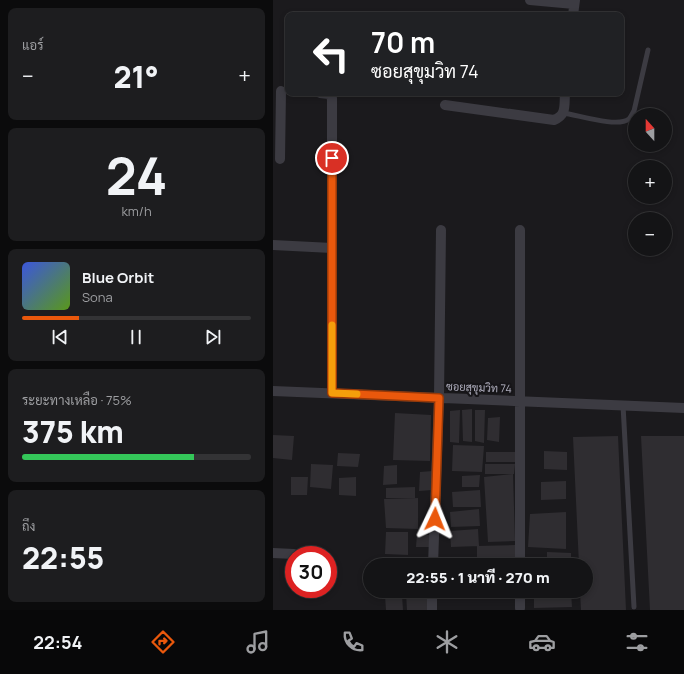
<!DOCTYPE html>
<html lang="th">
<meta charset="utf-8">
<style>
:root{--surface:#141416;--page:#1d1d1f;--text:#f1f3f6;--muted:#9d9ea1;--line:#333335;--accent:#ea580c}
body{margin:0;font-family:Manrope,Sarabun,sans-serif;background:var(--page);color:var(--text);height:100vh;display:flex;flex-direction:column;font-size:15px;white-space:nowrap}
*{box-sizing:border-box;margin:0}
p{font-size:13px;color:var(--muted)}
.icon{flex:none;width:22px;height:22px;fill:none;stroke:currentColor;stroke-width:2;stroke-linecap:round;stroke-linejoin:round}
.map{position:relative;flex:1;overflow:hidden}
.panel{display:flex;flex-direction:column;gap:8px;padding:8px;background:#0b0b0c;width:273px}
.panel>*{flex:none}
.top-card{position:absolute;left:12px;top:12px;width:339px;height:84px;border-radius:8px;box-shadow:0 2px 6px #0003,0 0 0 1px var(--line);background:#202124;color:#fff;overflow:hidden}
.needle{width:26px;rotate:339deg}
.buttons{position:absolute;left:355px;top:108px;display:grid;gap:8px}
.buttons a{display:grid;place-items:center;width:44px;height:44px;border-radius:50%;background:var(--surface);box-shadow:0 2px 6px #0003,0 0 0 1px var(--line);font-size:20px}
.speed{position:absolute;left:12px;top:546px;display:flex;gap:8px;font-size:20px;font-weight:700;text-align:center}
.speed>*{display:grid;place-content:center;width:52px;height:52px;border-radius:50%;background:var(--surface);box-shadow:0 2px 6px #0003,0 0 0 1px var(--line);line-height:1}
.speed .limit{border:6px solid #d22;background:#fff;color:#111}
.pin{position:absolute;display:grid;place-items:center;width:34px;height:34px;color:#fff;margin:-17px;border:2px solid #fff;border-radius:50%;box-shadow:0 1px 4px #0007}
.me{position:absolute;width:44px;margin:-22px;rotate:2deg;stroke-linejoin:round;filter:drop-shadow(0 0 3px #0008)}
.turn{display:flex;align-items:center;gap:14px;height:84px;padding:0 20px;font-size:18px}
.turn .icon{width:52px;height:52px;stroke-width:2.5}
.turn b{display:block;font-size:28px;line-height:34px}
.big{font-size:30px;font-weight:800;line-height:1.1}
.panel .tile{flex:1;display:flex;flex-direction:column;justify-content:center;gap:6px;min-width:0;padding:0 14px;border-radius:8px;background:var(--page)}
.panel .dial{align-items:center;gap:0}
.dial b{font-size:52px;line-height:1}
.song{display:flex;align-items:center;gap:12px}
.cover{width:48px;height:48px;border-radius:6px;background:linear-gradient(135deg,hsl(230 70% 55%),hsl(90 70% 35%))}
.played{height:4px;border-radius:2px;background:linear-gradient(90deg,var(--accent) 25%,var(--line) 25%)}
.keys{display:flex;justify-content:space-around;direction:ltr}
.heat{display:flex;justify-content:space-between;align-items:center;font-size:22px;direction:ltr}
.charge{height:6px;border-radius:3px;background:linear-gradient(90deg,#34c759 75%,var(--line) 0)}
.trip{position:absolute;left:90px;top:558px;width:230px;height:40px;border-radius:20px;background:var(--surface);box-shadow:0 2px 6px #0003,0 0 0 1px var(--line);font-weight:800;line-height:40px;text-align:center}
.menu{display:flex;height:64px;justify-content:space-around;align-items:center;background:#080809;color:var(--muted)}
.menu .icon{width:28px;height:28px}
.menu .current{color:var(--accent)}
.menu b{font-size:18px;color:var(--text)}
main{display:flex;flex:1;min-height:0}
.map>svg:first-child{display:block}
</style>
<main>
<section class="panel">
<div class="tile"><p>แอร์</p>
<div class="heat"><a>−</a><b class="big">21°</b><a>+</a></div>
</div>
<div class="tile dial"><b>24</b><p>km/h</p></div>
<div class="tile">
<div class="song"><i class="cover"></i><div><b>Blue Orbit</b><p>Sona</p></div></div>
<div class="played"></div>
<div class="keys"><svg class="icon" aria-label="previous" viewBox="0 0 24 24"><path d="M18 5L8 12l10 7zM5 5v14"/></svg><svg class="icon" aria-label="pause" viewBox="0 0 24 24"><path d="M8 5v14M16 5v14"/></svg><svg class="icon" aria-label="next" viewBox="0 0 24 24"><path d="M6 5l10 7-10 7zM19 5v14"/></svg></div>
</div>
<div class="tile"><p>ระยะทางเหลือ · 75%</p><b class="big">375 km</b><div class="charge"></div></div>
<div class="tile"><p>ถึง</p><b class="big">22:55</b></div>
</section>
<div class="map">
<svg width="411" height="610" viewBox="0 0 411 610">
<rect width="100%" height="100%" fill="#1b1a1d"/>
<path fill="#2f2d31" d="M199,409V442L190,441L189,410Z
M187,410L186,443L177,442V411Z
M202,410H212L211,443L202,441Z
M122,413L158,415L157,461L120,460Z
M227,417L226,442L214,440L215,418Z
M0,435L21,436L19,460L0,458Z
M345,436L353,610H308L307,591H313V565H306L300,437Z
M368,436H411V610H377Z
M180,445L211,446L209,472L179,471Z
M271,451L294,452V470L271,469Z
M213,452H243L242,462H213Z
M65,453L87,454L85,467L64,466Z
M38,464L60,465L58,489L37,487Z
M212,464H242L241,474H212Z
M124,465V484L110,485L111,466Z
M160,471L159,490L146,491L147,472Z
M240,474L242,541L215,542L211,477Z
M207,475L206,487H189V476Z
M18,477H35L34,495H18Z
M83,477V496L66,495V478Z
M293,481V499L268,500V482Z
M142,487V498H113V488Z
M207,490L208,507H180L179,492Z
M145,498V529L113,528L111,499Z
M206,509L207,526L178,527L177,512Z
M293,512V549L255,547L257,514Z
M205,529L206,546L178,547L177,531Z
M113,532H135V555L112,554Z
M144,534L156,535V547H143Z
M242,545L243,565H216V558L204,559V546Z
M274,552L298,553V565H274Z
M156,591L157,610H134L133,593Z
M179,591H208V598L179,599Z
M213,591H242V595L214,596Z
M261,591H298L299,607L261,608Z
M129,595L130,610H113L112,596Z"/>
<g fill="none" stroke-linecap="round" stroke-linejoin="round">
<path stroke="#3c3b42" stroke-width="5" d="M290,113C305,115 344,128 356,119C358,117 359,114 361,111L375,50
M350,405L361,607"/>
<path stroke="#3c3b42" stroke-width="10" d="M257,0L301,4
M300,15L302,0
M47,93L56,94L59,98V393
M172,105L281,120C294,115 291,105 292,93
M7,159L8,91
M0,245L59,248
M0,391L411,408
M0,553L21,554
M160,565L166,397L168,230
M247,565V230
M247,591V608
M159,610V591"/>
</g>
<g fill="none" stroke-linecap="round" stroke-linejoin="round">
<g stroke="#983908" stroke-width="10">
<path id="route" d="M59,158V393L166,398L162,519"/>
</g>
<use href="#route" stroke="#ea580c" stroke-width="7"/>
<path stroke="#f59e0b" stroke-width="7" d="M59,325V393L84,394"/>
</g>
<g text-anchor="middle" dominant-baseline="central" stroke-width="4" stroke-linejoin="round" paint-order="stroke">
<g font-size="11" fill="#aeadbc" stroke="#161518">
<text transform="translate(206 387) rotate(2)">ซอยสุขุมวิท 74</text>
</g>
</g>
</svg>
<div class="buttons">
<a><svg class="needle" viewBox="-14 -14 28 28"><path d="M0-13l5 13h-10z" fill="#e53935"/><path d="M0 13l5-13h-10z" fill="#9d9ea1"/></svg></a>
<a>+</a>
<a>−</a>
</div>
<div class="speed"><div class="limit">30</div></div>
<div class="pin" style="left:59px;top:158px;background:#d93025"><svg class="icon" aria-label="arrive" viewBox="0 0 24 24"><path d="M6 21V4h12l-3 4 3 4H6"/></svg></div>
<svg class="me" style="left:162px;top:519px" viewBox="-20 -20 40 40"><path d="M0-17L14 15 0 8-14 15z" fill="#ea580c" stroke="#fff" stroke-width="4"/></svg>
<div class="trip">22:55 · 1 นาที · 270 m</div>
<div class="top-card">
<div class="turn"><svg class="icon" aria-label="left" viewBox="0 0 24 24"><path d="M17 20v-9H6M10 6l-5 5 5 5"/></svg><div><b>70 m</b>ซอยสุขุมวิท 74</div></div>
</div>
</div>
</main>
<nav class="menu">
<b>22:54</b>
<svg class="icon current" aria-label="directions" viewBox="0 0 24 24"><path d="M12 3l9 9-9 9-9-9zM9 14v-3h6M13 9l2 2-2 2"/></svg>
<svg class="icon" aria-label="music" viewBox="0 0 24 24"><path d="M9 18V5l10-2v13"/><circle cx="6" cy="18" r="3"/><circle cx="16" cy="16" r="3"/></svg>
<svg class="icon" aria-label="phone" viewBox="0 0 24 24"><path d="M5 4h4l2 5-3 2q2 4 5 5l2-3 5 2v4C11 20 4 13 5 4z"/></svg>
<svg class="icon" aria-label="climate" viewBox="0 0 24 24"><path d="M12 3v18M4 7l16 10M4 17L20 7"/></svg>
<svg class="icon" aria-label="car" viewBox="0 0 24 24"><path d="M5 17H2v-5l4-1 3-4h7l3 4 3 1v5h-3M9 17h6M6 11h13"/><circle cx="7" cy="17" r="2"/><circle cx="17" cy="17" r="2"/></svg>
<svg class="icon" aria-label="filters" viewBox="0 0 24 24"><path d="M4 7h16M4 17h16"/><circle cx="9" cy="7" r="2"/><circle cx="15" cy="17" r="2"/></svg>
</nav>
